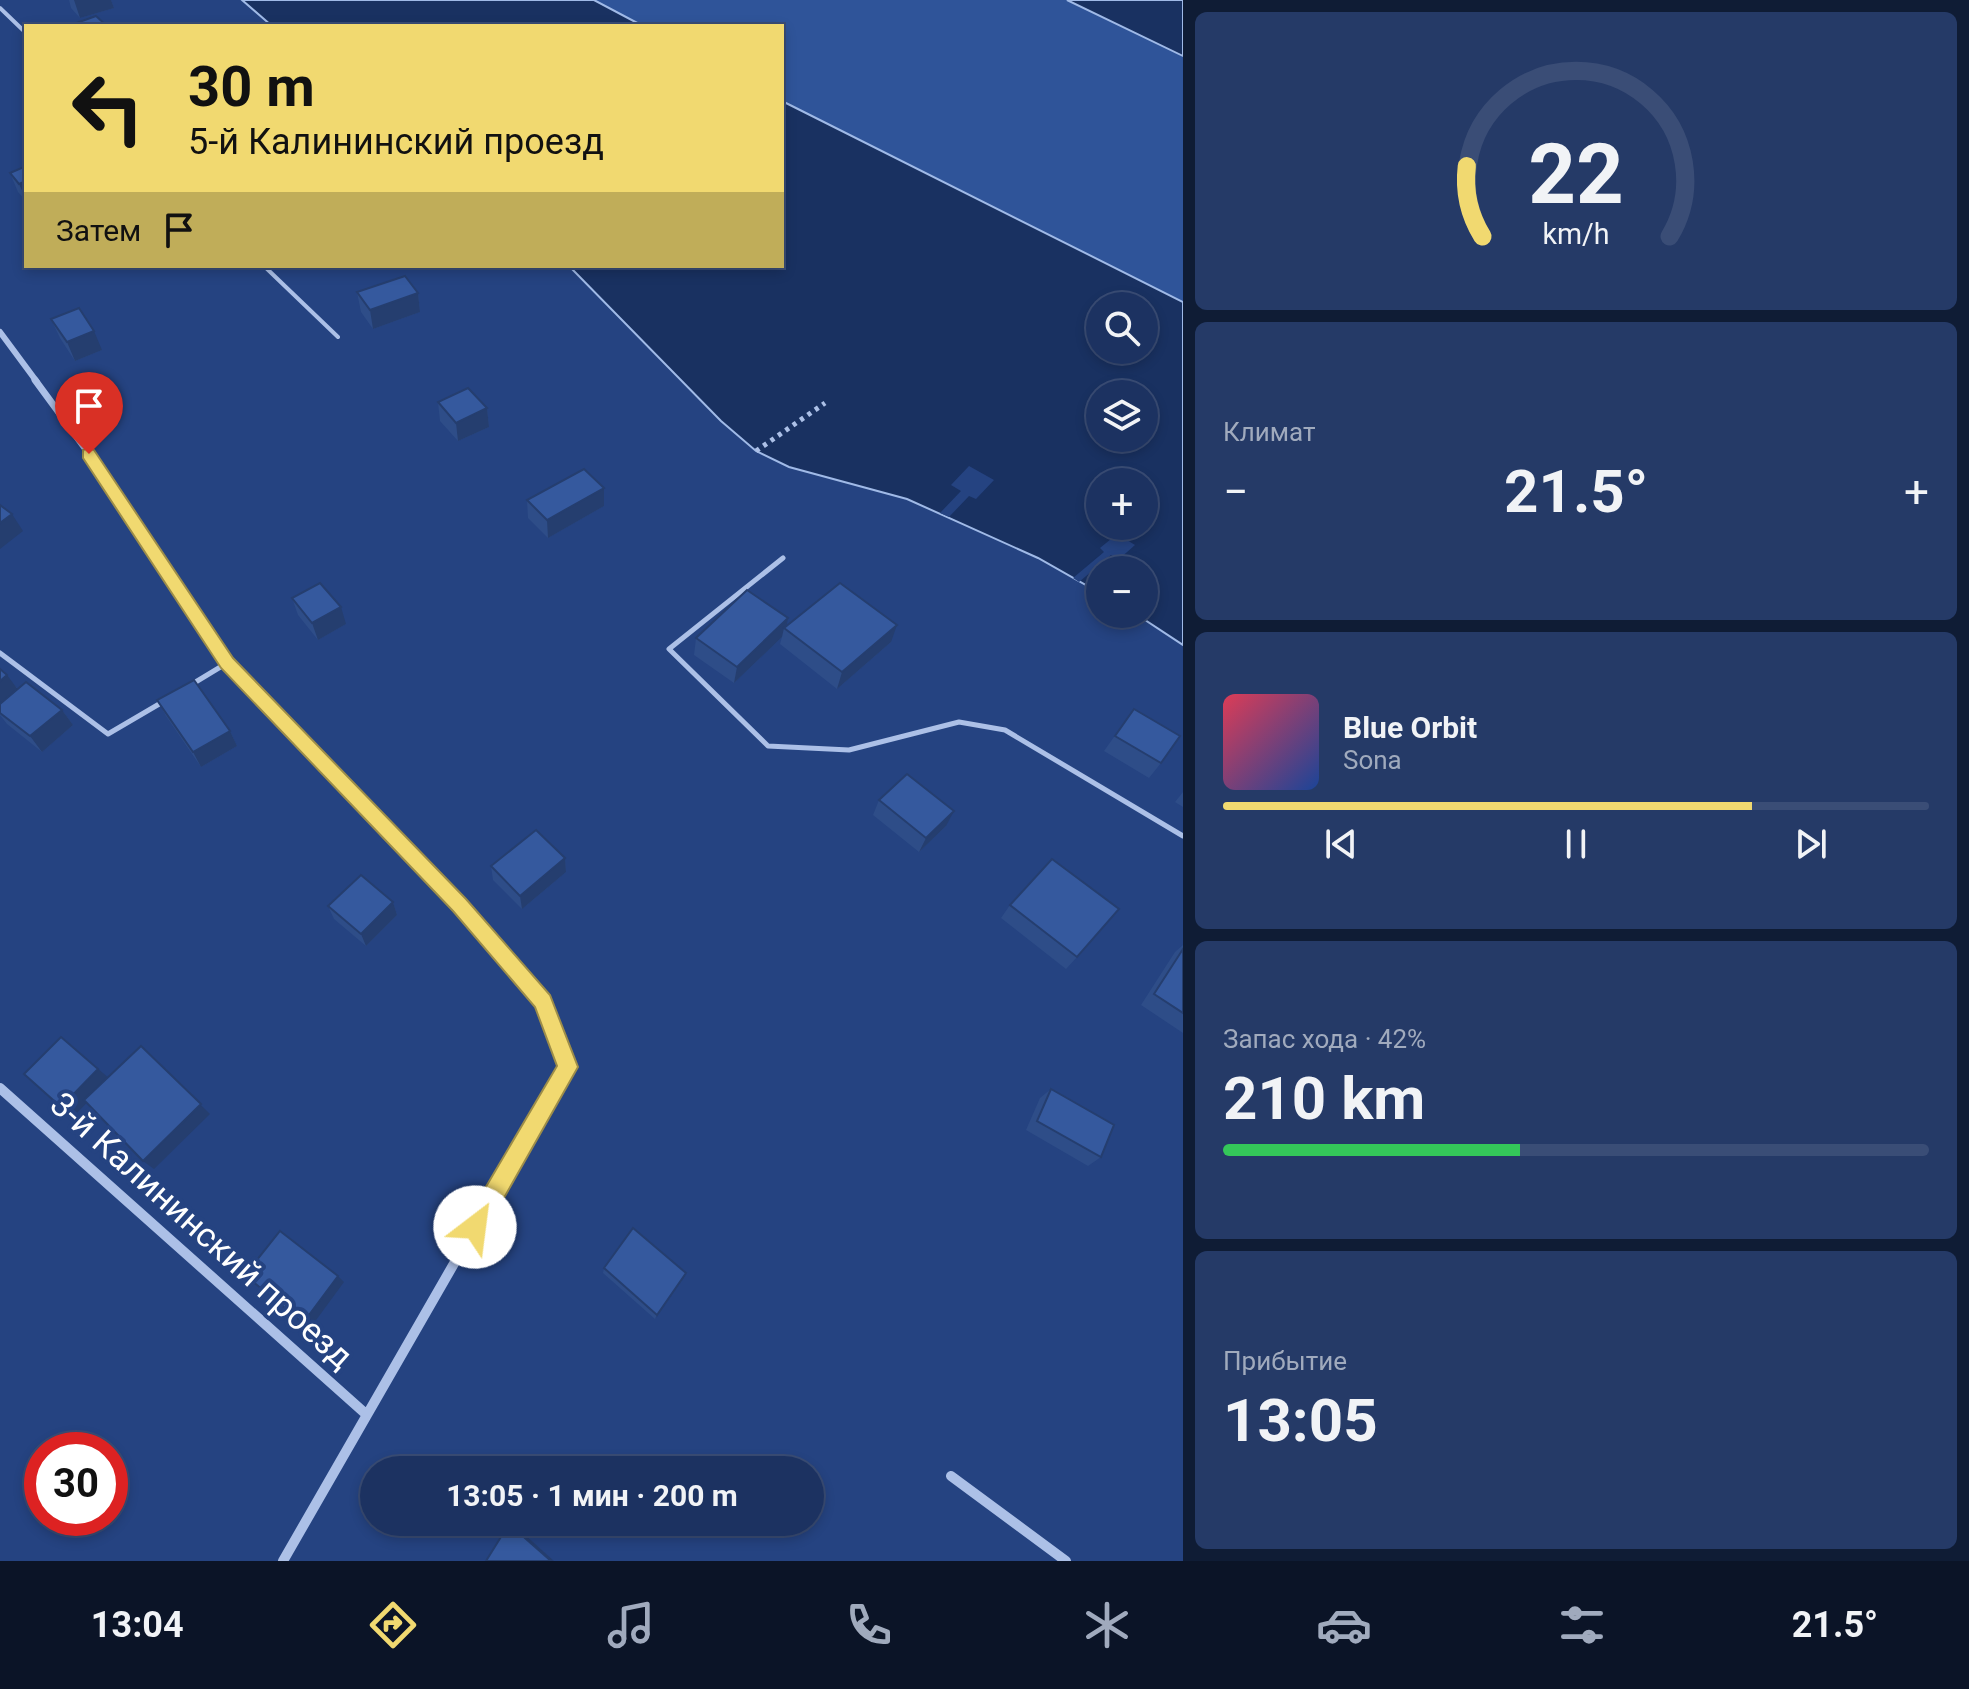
<!DOCTYPE html>
<html lang="ru">
<meta charset="utf-8">
<style>
:root{--surface:#1c3261;--page:#253a67;--text:#f1f3f6;--muted:#a0aabd;--line:#3a4d76;--accent:#f1d970}
body{margin:0;font-family:Roboto,sans-serif;background:var(--page);color:var(--text);height:100vh;display:flex;flex-direction:column;font-size:30px;white-space:nowrap}
*{box-sizing:border-box;margin:0}
p{font-size:26px;color:var(--muted)}
.icon{flex:none;width:44px;height:44px;fill:none;stroke:currentColor;stroke-width:2;stroke-linecap:round;stroke-linejoin:round}
.map{position:relative;flex:1;overflow:hidden}
.side{display:flex;flex-direction:column;gap:12px;padding:12px;background:#0f1c35;width:786px}
.side>*{flex:none}
.top-card{position:absolute;left:24px;top:24px;width:760px;height:244px;border-radius:0px;box-shadow:0 4px 12px #0003,0 0 0 2px var(--line);background:#f1d970;color:#111;overflow:hidden}
.controls{position:absolute;left:1086px;top:292px;display:grid;gap:16px}
.controls a{display:grid;place-items:center;width:72px;height:72px;border-radius:50%;background:var(--surface);box-shadow:0 4px 12px #0003,0 0 0 2px var(--line);font-size:40px}
.speed{position:absolute;left:24px;top:1432px;display:flex;gap:16px;font-size:40px;font-weight:700;text-align:center}
.speed>*{display:grid;place-content:center;width:104px;height:104px;border-radius:50%;background:var(--surface);box-shadow:0 4px 12px #0003,0 0 0 2px var(--line);line-height:1}
.speed .limit{border:12px solid #d22;background:#fff;color:#111}
.pin{position:absolute;display:grid;place-items:center;width:68px;height:68px;color:#fff;margin:-82px -34px;border-radius:50% 50% 50% 0;rotate:-45deg;box-shadow:0 0 8px #0007}
.pin .icon{rotate:45deg}
.me{position:absolute;width:88px;margin:-44px;rotate:30deg;stroke-linejoin:round;filter:drop-shadow(0 0 6px #0008)}
.turn{display:flex;align-items:center;gap:28px;height:168px;padding:0 32px;font-size:36px}
.turn .icon{width:104px;height:104px;stroke-width:2.5}
.turn b{display:block;font-size:56px;line-height:68px}
.then{display:flex;align-items:center;height:76px;padding:0 32px;background:#0003;gap:16px;font-size:30px}
.big{font-size:60px;font-weight:700;line-height:1.1}
.side .widget{flex:1;display:flex;flex-direction:column;justify-content:center;gap:12px;min-width:0;padding:0 28px;border-radius:12px;background:var(--page)}
.side .dial{align-items:center;gap:0}
.dial svg{height:208px;overflow:visible;fill:none;stroke:var(--line);stroke-width:7;stroke-linecap:round;text-anchor:middle}
.dial text{fill:var(--text);stroke:none}
.song{display:flex;align-items:center;gap:24px}
.cover{width:96px;height:96px;border-radius:12px;background:linear-gradient(135deg,hsl(350 70% 55%),hsl(220 70% 35%))}
.played{height:8px;border-radius:4px;background:linear-gradient(90deg,var(--accent) 75%,var(--line) 75%)}
.keys{display:flex;justify-content:space-around;direction:ltr}
.heat{display:flex;justify-content:space-between;align-items:center;font-size:44px;direction:ltr}
.charge{height:12px;border-radius:6px;background:linear-gradient(90deg,#34c759 42%,var(--line) 0)}
.trip{position:absolute;left:360px;top:1456px;width:464px;height:80px;border-radius:40px;background:var(--surface);box-shadow:0 4px 12px #0003,0 0 0 2px var(--line);font-weight:700;line-height:80px;text-align:center}
.menu{display:flex;height:128px;justify-content:space-around;align-items:center;background:#0b1427;color:var(--muted)}
.menu .icon{width:56px;height:56px}
.menu .active{color:var(--accent)}
.menu b{font-size:36px;color:var(--text)}
main{display:flex;flex:1;min-height:0}
.map>svg:first-child{display:block}
</style>
<main>
<div class="map">
<svg width="1183" height="1561" viewBox="0 0 1183 1561">
<rect width="100%" height="100%" fill="#254381"/>
<path fill="#2f5499" d="M594,0H1067L1183,56V302L782,101V26H643Z"/>
<path fill="#193161" stroke="#a0bae7" stroke-width="2" fill-rule="evenodd" d="M242,0H594L643,26H272Z
M1067,0H1183V56Z
M782,101L1183,302V645L1136,614H1144V570H1100V593L1038,558L907,499L789,467L756,451L721,421L569,266H782ZM1100,306H1144V350H1100ZM1100,394H1144V438H1100ZM1100,482H1144V526H1100Z"/>
<path fill="#254381" d="M969,466L994,480L976,499L969,496L949,517L940,513L961,491L951,485Z
M1117,534L1135,545L1118,560L1111,555L1079,582L1073,578L1104,552L1100,548Z"/>
<g fill="none" stroke-linecap="round" stroke-linejoin="round">
<path stroke="#acc0e7" stroke-width="5" stroke-dasharray="4 5" stroke-linecap="butt" d="M756,451L825,403"/>
<path stroke="#acc0e7" stroke-width="4" d="M0,8L26,33
M264,266L338,337"/>
<path stroke="#acc0e7" stroke-width="5" d="M783,558L669,649L768,746L849,750L959,722L1005,730L1183,836
M0,653L108,734L166,700
M189,686L227,663"/>
<path stroke="#acc0e7" stroke-width="6" d="M0,332L37,382"/>
<path stroke="#acc0e7" stroke-width="7" d="M35,380L107,478L227,663L444,889"/>
<path stroke="#acc0e7" stroke-width="10" d="M0,1088L367,1415
M951,1476L1066,1561
M283,1561L567,1067L543,1002L442,887"/>
</g>
<path fill="#2e4d88" d="M69,0H111L114,8L80,18L71,8Z
M26,166V201L18,192L10,173Z
M357,292L418,293L420,312L373,329L361,312Z
M51,319L102,350L75,361L60,338Z
M438,402L487,408L489,427L458,441L440,421Z
M604,488V506L548,538L528,518L527,500Z
M292,598L346,624L318,640L298,615Z
M788,618L786,625L891,642L837,689L780,644L782,637L734,683L694,655L696,638Z
M0,669L18,689L62,710L73,725L42,752L7,724L0,715Z
M157,700L230,731L237,746L201,767L166,716Z
M1134,709L1161,763L1149,778L1104,751Z
M1183,792V807L1175,802Z
M879,800L946,826L919,852L873,815Z
M565,858L566,872L522,909L493,880L491,866Z
M393,902L397,915L366,946L334,919L328,906Z
M1010,905L1077,957L1066,969L1001,918Z
M1183,945V1033L1141,1005L1175,952Z
M1051,1089L1101,1157L1088,1166L1026,1130L1040,1098Z
M604,1268L683,1279L655,1319L603,1273Z"/>
<path fill="#253e6f" d="M74,0H111L114,8L80,18Z
M26,181V199L19,184Z
M418,293L420,312L373,329L370,310Z
M94,331L102,350L75,361L67,342Z
M487,408L489,427L458,441L456,423Z
M604,488V506L548,538L547,520Z
M12,514L23,531L0,549V523Z
M341,607L346,624L318,640L312,623Z
M788,618L786,629L784,628L782,637L734,683L737,667Z
M897,625L891,642L837,689L842,672Z
M7,675L19,691L0,707V681Z
M62,710L73,725L42,752L30,736Z
M230,731L237,746L201,767L193,752Z
M954,811L946,826L919,852L926,838Z
M565,858L566,872L522,909L520,896Z
M393,902L397,915L366,946L361,934Z
M61,1037L110,1079L74,1116L61,1107Z
M141,1046L210,1114L154,1169L143,1161Z
M686,1273L683,1279L655,1319L657,1315Z
M338,1276L344,1282L311,1327L303,1323Z
M512,1523L554,1561H551L509,1524Z"/>
<path fill="#35599e" stroke="#253e6f" stroke-width="2" d="M96,16L107,26H68Z
M26,166V181L19,184L10,173Z
M405,276L418,293L370,310L357,292Z
M79,308L94,331L67,342L51,319Z
M468,388L487,408L456,423L438,402Z
M584,469L604,488L547,520L527,500Z
M0,505L12,514L0,523Z
M320,583L341,607L312,623L292,598Z
M840,583L897,625L842,672L784,628Z
M747,590L788,618L737,667L696,638Z
M0,669L7,675L0,681Z
M194,680L230,731L193,752L157,700Z
M26,682L62,710L30,736L0,713V704Z
M1134,709L1180,736L1161,763L1115,736Z
M907,774L954,811L926,838L879,800Z
M536,830L565,858L520,896L491,866Z
M1052,859L1119,909L1077,957L1010,905Z
M361,875L393,902L361,934L328,906Z
M1183,949V1013L1154,994Z
M61,1037L98,1069L61,1107L24,1074Z
M141,1046L201,1104L143,1161L84,1100Z
M1051,1089L1114,1125L1101,1157L1037,1121Z
M633,1228L686,1273L657,1315L604,1268Z
M280,1231L338,1276L303,1323L245,1275Z
M509,1524L551,1561H486Z"/>
<path fill="#f1d970" stroke="#9d8d49" stroke-width="2" d="M89,448L94,450L233,658L466,899L550,995L578,1067L483,1235L475,1239L467,1235L464,1227L467,1219L557,1066L535,1007L453,911L221,668L83,458V450Z"/>
<g text-anchor="middle" dominant-baseline="central" stroke-width="8" stroke-linejoin="round" paint-order="stroke">
<g font-size="34" fill="#fff" stroke="#254381">
<text transform="translate(202 1230) rotate(42)">3-й Калининский проезд</text>
</g>
</g>
</svg>
<div class="controls">
<a><svg class="icon" aria-label="search" viewBox="0 0 24 24"><circle cx="10" cy="10" r="6"/><path d="M15 15l6 6"/></svg></a>
<a><svg class="icon" aria-label="layers" viewBox="0 0 24 24"><path d="M12 4l9 5-9 5-9-5zM3 14l9 5 9-5"/></svg></a>
<a>+</a>
<a>−</a>
</div>
<div class="speed"><div class="limit">30</div></div>
<div class="pin" style="left:89px;top:454px;background:#d93025"><svg class="icon" aria-label="arrive" viewBox="0 0 24 24"><path d="M6 21V4h12l-3 4 3 4H6"/></svg></div>
<svg class="me" style="left:475px;top:1227px" viewBox="-20 -20 40 40"><circle r="19" fill="#fff"/><path d="M0-13L10 11 0 6-10 11z" fill="#f1d970"/></svg>
<div class="trip">13:05 · 1 мин · 200 m</div>
<div class="top-card">
<div class="turn"><svg class="icon" aria-label="left" viewBox="0 0 24 24"><path d="M17 20v-9H6M10 6l-5 5 5 5"/></svg><div><b>30 m</b>5-й Калининский проезд</div></div>
<div class="then">Затем<svg class="icon" aria-label="arrive" viewBox="0 0 24 24"><path d="M6 21V4h12l-3 4 3 4H6"/></svg></div>
</div>
</div>
<section class="side">
<div class="widget dial"><svg viewBox="0 0 100 80">
<path d="M14 69A42 42 0 1 1 86 69"/>
<path d="M14 69A42 42 0 0 1 8 42" stroke="#f1d970"/>
<text x="50" y="56" font-size="32" font-weight="700">22</text>
<text x="50" y="72" font-size="11">km/h</text>
</svg></div>
<div class="widget"><p>Климат</p>
<div class="heat"><a>−</a><b class="big">21.5°</b><a>+</a></div>
</div>
<div class="widget">
<div class="song"><i class="cover"></i><div><b>Blue Orbit</b><p>Sona</p></div></div>
<div class="played"></div>
<div class="keys"><svg class="icon" aria-label="previous" viewBox="0 0 24 24"><path d="M18 5L8 12l10 7zM5 5v14"/></svg><svg class="icon" aria-label="pause" viewBox="0 0 24 24"><path d="M8 5v14M16 5v14"/></svg><svg class="icon" aria-label="next" viewBox="0 0 24 24"><path d="M6 5l10 7-10 7zM19 5v14"/></svg></div>
</div>
<div class="widget"><p>Запас хода · 42%</p><b class="big">210 km</b><div class="charge"></div></div>
<div class="widget"><p>Прибытие</p><b class="big">13:05</b></div>
</section>
</main>
<nav class="menu">
<b>13:04</b>
<svg class="icon active" aria-label="directions" viewBox="0 0 24 24"><path d="M12 3l9 9-9 9-9-9zM9 14v-3h6M13 9l2 2-2 2"/></svg>
<svg class="icon" aria-label="music" viewBox="0 0 24 24"><path d="M9 18V5l10-2v13"/><circle cx="6" cy="18" r="3"/><circle cx="16" cy="16" r="3"/></svg>
<svg class="icon" aria-label="phone" viewBox="0 0 24 24"><path d="M5 4h4l2 5-3 2q2 4 5 5l2-3 5 2v4C11 20 4 13 5 4z"/></svg>
<svg class="icon" aria-label="climate" viewBox="0 0 24 24"><path d="M12 3v18M4 7l16 10M4 17L20 7"/></svg>
<svg class="icon" aria-label="car" viewBox="0 0 24 24"><path d="M5 17H2v-5l4-1 3-4h7l3 4 3 1v5h-3M9 17h6M6 11h13"/><circle cx="7" cy="17" r="2"/><circle cx="17" cy="17" r="2"/></svg>
<svg class="icon" aria-label="filters" viewBox="0 0 24 24"><path d="M4 7h16M4 17h16"/><circle cx="9" cy="7" r="2"/><circle cx="15" cy="17" r="2"/></svg>
<b>21.5°</b>
</nav>
